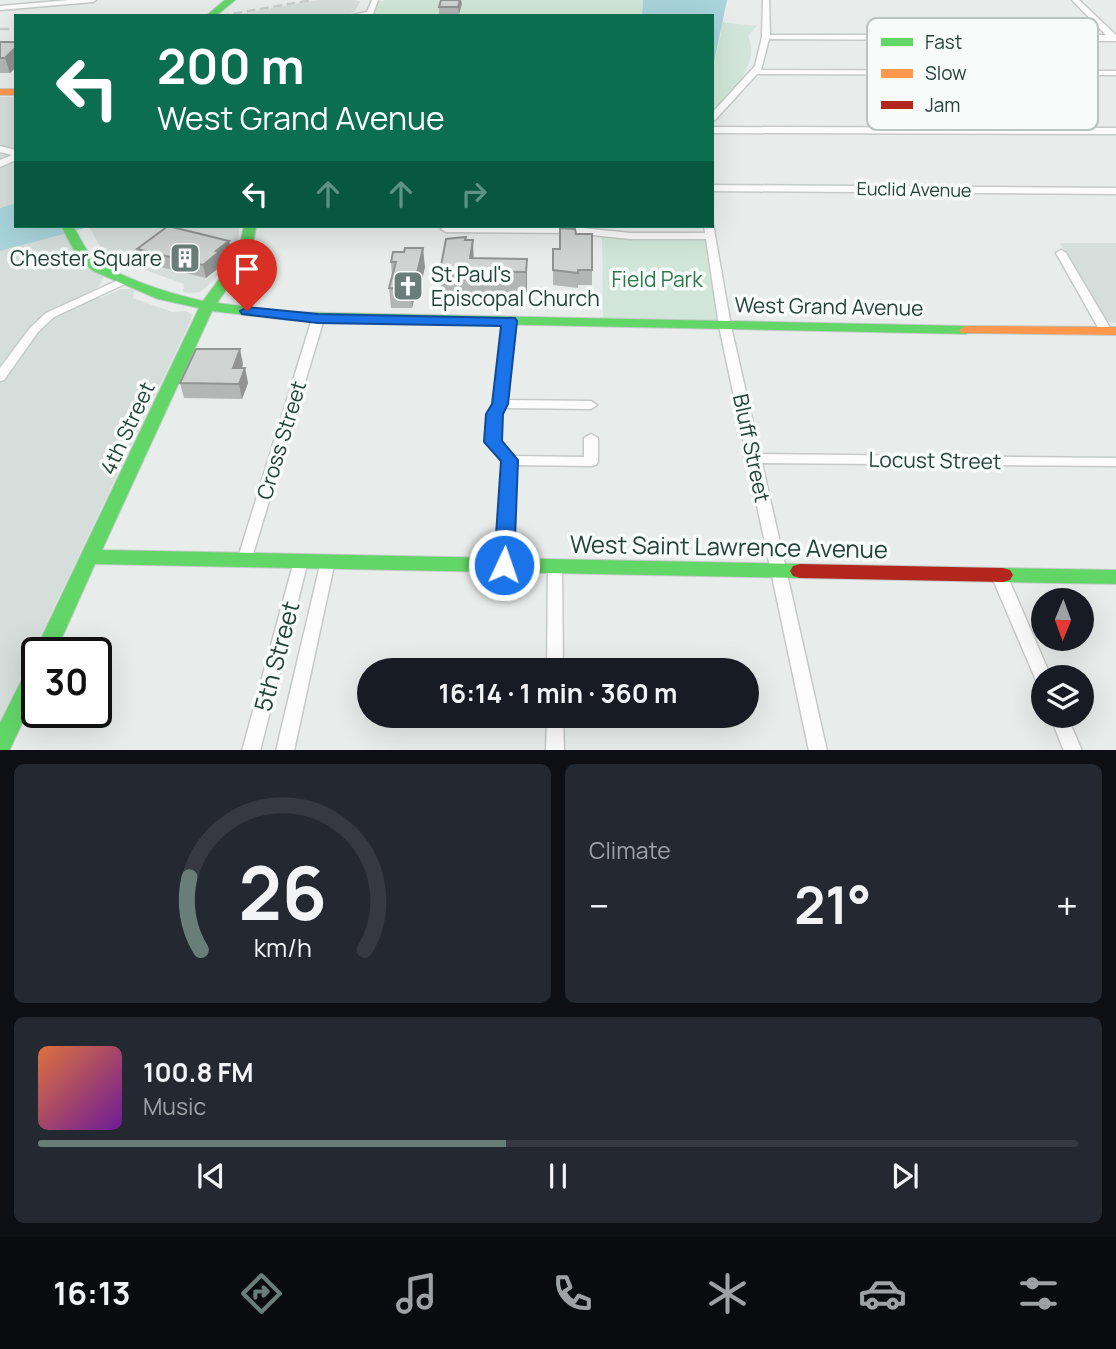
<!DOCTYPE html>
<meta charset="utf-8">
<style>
:root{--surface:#171b24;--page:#242831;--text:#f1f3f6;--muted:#9ea1a6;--line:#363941;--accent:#697e78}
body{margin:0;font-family:Manrope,sans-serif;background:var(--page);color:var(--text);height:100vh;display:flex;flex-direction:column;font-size:26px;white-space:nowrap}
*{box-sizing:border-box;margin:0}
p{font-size:23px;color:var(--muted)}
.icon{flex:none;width:38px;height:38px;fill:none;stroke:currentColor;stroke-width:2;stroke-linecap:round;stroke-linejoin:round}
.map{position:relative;height:750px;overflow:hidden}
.drawer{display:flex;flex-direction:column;gap:14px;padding:14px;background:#0d0f14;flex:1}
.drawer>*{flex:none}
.top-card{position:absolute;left:14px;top:14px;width:700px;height:214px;border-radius:0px;box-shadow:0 7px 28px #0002;background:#0b6e4f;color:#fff;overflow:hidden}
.needle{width:46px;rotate:181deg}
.controls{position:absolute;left:1031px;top:588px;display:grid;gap:14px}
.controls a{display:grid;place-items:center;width:63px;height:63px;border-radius:50%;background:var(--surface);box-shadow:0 7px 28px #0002;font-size:35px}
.speed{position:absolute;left:21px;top:637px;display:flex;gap:14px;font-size:35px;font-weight:700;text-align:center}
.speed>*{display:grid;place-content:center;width:91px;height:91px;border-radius:50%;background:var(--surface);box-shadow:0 7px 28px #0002;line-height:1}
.speed .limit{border:4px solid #111;border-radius:10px;background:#fff;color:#111}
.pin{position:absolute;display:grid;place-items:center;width:60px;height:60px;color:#fff;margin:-72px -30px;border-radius:50% 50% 50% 0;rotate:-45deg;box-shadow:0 0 7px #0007}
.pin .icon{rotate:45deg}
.me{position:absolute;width:77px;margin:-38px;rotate:3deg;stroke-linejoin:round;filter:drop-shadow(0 0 5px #0008)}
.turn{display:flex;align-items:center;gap:24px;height:147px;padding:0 28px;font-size:32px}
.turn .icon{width:91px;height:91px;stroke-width:2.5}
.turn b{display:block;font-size:49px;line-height:60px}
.lanes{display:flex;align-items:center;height:66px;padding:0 28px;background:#0003;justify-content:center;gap:35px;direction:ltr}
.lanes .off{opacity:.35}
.big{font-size:52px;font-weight:700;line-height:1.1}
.drawer .widget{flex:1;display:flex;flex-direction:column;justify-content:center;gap:10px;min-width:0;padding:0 24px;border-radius:10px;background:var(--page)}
.drawer .dial{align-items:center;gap:0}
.dial svg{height:182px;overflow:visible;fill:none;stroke:var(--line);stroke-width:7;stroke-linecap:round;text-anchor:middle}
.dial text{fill:var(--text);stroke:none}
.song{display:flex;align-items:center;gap:21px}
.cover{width:84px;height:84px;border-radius:10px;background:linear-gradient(135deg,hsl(20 70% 55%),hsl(280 70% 35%))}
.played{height:7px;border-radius:4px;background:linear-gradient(90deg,var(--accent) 45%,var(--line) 45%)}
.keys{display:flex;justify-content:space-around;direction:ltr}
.heat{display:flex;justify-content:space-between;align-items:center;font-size:38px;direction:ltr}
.drawer .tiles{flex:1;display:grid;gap:14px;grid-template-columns:1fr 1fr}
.widget:last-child{grid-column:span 2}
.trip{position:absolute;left:357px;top:658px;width:402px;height:70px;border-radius:35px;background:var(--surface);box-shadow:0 7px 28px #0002;font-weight:700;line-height:70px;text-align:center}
.tab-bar{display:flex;height:112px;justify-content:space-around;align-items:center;background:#090b0e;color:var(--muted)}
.tab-bar .icon{width:49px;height:49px}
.tab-bar .current{color:var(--accent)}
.tab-bar b{font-size:32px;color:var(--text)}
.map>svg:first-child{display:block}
</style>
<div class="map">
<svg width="1116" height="751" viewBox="0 0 1116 751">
<rect width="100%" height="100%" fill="#e8edeb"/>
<path fill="#d6dedb" d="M318,0H356L360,2L355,11L346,16H229Z
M0,97H16V203L0,208Z
M239,226V237L228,262L211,283L200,292L190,293L183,292L184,284L106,256L89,227Z
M65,232L84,263L104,277L98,287L90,292L101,298L121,289H131L134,290L133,298L172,312L186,311L192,315L191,320L0,721V251Z
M1060,243H1116V323L1109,322L1104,317Z"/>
<path fill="#d1e6d8" d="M386,0H643L642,16H375L373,12L376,3Z
M720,22L757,26L748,36C761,64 731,94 712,114V72L721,34Z
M602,235L624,238L705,239L718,321L603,319Z"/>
<path fill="#a9d4db" d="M643,0H727L712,72V16H642Z
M16,203V226H93L0,251V208Z"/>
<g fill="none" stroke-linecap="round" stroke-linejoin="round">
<g stroke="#c5cac8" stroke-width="3">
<path id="street" d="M69,0H96L93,2L0,10V6Z
M372,0H378L373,14L374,16H348L367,12Z
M763,0H769L770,35H1106L1072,0H1079L1116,35V41L769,39L761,70L1116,71V75L757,74L715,120L712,121V113L755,66L762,37Z
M712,127L1116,128V134L712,133Z
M0,146L16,150V160L0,167V160L12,155L0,152Z
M712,185L1116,188V194L712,191Z
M713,224L731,326L760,454L1116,458V466L762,463L827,751H809L719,326L706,239H630L573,233L446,232L441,229L446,226L573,227L630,233H705L704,226H712Z
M1061,250L1066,253L1112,331L1110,333H1102L1100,331L1056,253Z
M125,277L129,278L130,280L129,282L54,317L38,332L4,380L0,381V368L30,328L46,313Z
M318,316L324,319L251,561L249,565L244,566L239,565L237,561L312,319Z
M509,319L515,322L507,400L591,401L597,405L591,409L504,408L500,414V441L513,456L584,457V438L591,434L598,438V462L596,465L591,466L516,465L511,565L509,569L504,570L499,569L497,565L502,461L486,442L488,414L494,404L503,322Z
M301,556L306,557L308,561L260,751H242L294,561L296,557Z
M328,556L333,557L335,561L294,751H276L321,561L323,557Z
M555,560L560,561L562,565L563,670H547L548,565L550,561Z
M999,569L1004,571L1007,575L1051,677H1043V685L1037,683L1035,678L991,575L994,571Z
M547,716H563L564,751H546Z
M1050,716H1067L1082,751H1064Z"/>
</g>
<g stroke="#c3cbc8" stroke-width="2">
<path id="fast" d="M225,0H235L216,16H206Z
M61,226H73C78,234 82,243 87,250C107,276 172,294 203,301L238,253L244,226H256L252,253L217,303L288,312L966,326L973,330L966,334L288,320L212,311L102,550L800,564L807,566L810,571L807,576L800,578L95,564L55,653H37V659L34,653L199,308L158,299L93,271L77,256Z
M1003,568L1116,570V584L1003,582L996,580L993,575L996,570Z
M37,661V692L9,751H0V723L30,663Z"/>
</g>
<g stroke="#c3cbc8" stroke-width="2">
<path id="slow" d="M0,89H16V95H0Z
M966,326L1116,327V335L961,333L959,330Z"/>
</g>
<g stroke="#c3cbc8" stroke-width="2">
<path id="jam" d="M800,564L1003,568L1010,570L1013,575L1010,580L1003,582L800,578L793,576L790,571L793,566Z"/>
</g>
<use href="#street" fill="#fcfcfc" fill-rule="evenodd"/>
<use href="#fast" fill="#63d668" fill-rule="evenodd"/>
<use href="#slow" fill="#ff974d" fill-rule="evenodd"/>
<use href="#jam" fill="#b3261e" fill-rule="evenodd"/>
<path stroke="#c9cdcc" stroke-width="2.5" stroke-dasharray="9 4.5" stroke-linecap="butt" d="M220,16L312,0
M0,29H16"/>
</g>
<path fill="#b2b6b5" d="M441,0H461L459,14H439V7Z
M0,42H16V67L10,73H0Z
M576,234L592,270V285H578V288L553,285V249H560Z
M229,241L232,254L222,262V265L206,278L140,262L137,249Z
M393,252L425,267L419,292H416L412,308H391L389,288L392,277L391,262Z
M474,258L527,259L526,300L442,299L440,271Z
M243,364L242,368H245L248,383L242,399L184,398L180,383Z"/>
<path fill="#919493" d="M460,0H461L462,4L459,14L458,7Z
M16,47V67L10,73L5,58Z
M473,240L474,267L470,258Z
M229,241L232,254L222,262V265L206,278L203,265L216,251Z
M423,248L425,267L419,292L417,273Z
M527,259V286L526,300V272Z
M414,273L416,292L412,308L410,289Z
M240,349L243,364L236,383L233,368Z
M245,368L248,383L242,399L239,384Z"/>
<path fill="#cfd4d2" stroke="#919493" stroke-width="2" d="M441,0H460L458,7H439Z
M0,42H16V47L5,58H0Z
M168,226L229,241L216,251L219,252L203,265L137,249Z
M560,228L575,229L576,234H592V270H578V273L553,270V249H560Z
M466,237L465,240H473L470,258L527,259L526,272L440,271L446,239Z
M405,248H423L417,273H414L410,289L389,288L396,262H391L393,252H404Z
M196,349H240L233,368H245L239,384L180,383Z"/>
<path fill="#1a73e8" stroke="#114b97" stroke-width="2" d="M247,307L318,314L515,318L517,321L508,404L503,414L502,441L518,460L514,565L511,570H497L494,565L501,461L484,442L486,414L492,404L501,326L318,323L242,314L240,311Z"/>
<defs>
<g id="building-square" transform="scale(1.575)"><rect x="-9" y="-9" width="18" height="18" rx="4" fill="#697e78" stroke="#f7fbf9"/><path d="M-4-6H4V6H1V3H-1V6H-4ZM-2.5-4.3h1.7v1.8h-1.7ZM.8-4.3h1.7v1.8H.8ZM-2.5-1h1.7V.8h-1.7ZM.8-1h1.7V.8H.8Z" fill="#fff"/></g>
<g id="church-square" transform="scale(1.575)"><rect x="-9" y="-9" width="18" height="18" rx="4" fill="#697e78" stroke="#f7fbf9"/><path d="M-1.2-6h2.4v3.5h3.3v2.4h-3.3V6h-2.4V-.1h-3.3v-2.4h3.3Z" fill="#fff"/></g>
</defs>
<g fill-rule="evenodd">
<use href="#building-square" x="185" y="258"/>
<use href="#church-square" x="408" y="286"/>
</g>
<g text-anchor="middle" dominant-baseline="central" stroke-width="7" stroke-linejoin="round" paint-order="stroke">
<g font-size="18" fill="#24423a" stroke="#f7fbf9">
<text transform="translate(914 189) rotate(1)">Euclid Avenue</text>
</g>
<g font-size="21" fill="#24423a" stroke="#f7fbf9" text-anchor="end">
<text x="162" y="258">Chester Square</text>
<text x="431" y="274" text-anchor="start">St Paul's<tspan x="431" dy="24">Episcopal Church</tspan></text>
</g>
<g font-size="21" fill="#2d7a4b" stroke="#f7fbf9">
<text x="657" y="279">Field Park</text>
</g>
<g font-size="21" fill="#24423a" stroke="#f7fbf9">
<text transform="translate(829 306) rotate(1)">West Grand Avenue</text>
<text transform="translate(127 428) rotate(-65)">4th Street</text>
<text transform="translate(281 440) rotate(-73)">Cross Street</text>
<text transform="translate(752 448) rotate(78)">Bluff Street</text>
<text transform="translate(935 460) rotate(1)">Locust Street</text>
</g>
<g font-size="24" fill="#24423a" stroke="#f7fbf9">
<text transform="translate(729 546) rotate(1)">West Saint Lawrence Avenue</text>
<text transform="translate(276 656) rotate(-75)">5th Street</text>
</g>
</g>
<rect x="867" y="18" width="231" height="112" rx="10" fill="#f7fbf9" stroke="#b8c4c0" stroke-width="2"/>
<rect x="881" y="38" width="32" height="8" fill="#63d668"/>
<rect x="881" y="69" width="32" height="9" fill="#ff974d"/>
<rect x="881" y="101" width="32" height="8" fill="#b3261e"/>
<g font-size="19" fill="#24423a">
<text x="925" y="49">Fast</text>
<text x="925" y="80">Slow</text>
<text x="925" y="112">Jam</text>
</g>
</svg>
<div class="controls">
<a><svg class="needle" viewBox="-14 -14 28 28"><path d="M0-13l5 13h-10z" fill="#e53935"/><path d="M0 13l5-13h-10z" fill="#9ea1a6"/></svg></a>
<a><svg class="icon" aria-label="layers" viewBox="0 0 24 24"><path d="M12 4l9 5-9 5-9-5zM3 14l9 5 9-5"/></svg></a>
</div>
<div class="speed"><div class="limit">30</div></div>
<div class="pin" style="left:247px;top:311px;background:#d93025"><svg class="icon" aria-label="arrive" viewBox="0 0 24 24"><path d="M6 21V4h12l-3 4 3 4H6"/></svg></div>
<svg class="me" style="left:504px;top:565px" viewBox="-20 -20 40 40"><circle r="17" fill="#1a73e8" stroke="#fff" stroke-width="3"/><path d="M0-11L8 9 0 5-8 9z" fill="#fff"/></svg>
<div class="trip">16:14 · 1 min · 360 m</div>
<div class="top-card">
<div class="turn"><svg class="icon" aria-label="left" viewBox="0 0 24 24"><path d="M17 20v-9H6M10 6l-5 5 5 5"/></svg><div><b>200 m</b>West Grand Avenue</div></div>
<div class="lanes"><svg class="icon" aria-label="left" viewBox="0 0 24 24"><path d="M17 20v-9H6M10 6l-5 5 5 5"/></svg><svg class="icon off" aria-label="ahead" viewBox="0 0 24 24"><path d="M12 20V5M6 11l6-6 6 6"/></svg><svg class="icon off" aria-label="ahead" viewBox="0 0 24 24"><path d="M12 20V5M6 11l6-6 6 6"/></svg><svg class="icon off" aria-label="right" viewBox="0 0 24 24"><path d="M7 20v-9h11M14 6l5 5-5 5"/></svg></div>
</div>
</div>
<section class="drawer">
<div class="tiles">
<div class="widget dial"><svg viewBox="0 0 100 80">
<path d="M14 69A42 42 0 1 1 86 69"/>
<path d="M14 69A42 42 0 0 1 9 37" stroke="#697e78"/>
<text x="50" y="56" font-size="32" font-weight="700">26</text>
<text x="50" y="72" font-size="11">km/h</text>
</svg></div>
<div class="widget"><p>Climate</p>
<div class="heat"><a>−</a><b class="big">21°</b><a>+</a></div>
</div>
<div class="widget">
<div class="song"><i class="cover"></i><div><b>100.8 FM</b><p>Music</p></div></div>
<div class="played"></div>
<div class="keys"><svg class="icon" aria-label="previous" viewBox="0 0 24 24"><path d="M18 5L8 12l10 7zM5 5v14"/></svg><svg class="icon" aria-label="pause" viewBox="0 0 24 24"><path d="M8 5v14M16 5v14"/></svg><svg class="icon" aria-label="next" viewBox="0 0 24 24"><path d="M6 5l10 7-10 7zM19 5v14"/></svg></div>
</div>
</div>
</section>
<nav class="tab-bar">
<b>16:13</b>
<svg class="icon current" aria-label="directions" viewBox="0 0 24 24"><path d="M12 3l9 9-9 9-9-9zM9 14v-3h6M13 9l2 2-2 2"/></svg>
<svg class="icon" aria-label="music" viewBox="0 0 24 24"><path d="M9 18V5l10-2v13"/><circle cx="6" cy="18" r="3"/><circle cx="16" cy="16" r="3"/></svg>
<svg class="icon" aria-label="phone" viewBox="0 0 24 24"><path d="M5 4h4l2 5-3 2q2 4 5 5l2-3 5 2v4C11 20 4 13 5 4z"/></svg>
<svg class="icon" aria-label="climate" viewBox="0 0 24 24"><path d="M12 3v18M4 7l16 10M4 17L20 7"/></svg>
<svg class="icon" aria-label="car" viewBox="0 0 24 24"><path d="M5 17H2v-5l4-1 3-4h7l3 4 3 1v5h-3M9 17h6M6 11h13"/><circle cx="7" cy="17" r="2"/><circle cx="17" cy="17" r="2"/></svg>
<svg class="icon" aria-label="filters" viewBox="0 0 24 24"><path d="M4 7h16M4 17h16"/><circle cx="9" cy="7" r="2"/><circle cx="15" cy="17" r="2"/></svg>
</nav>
